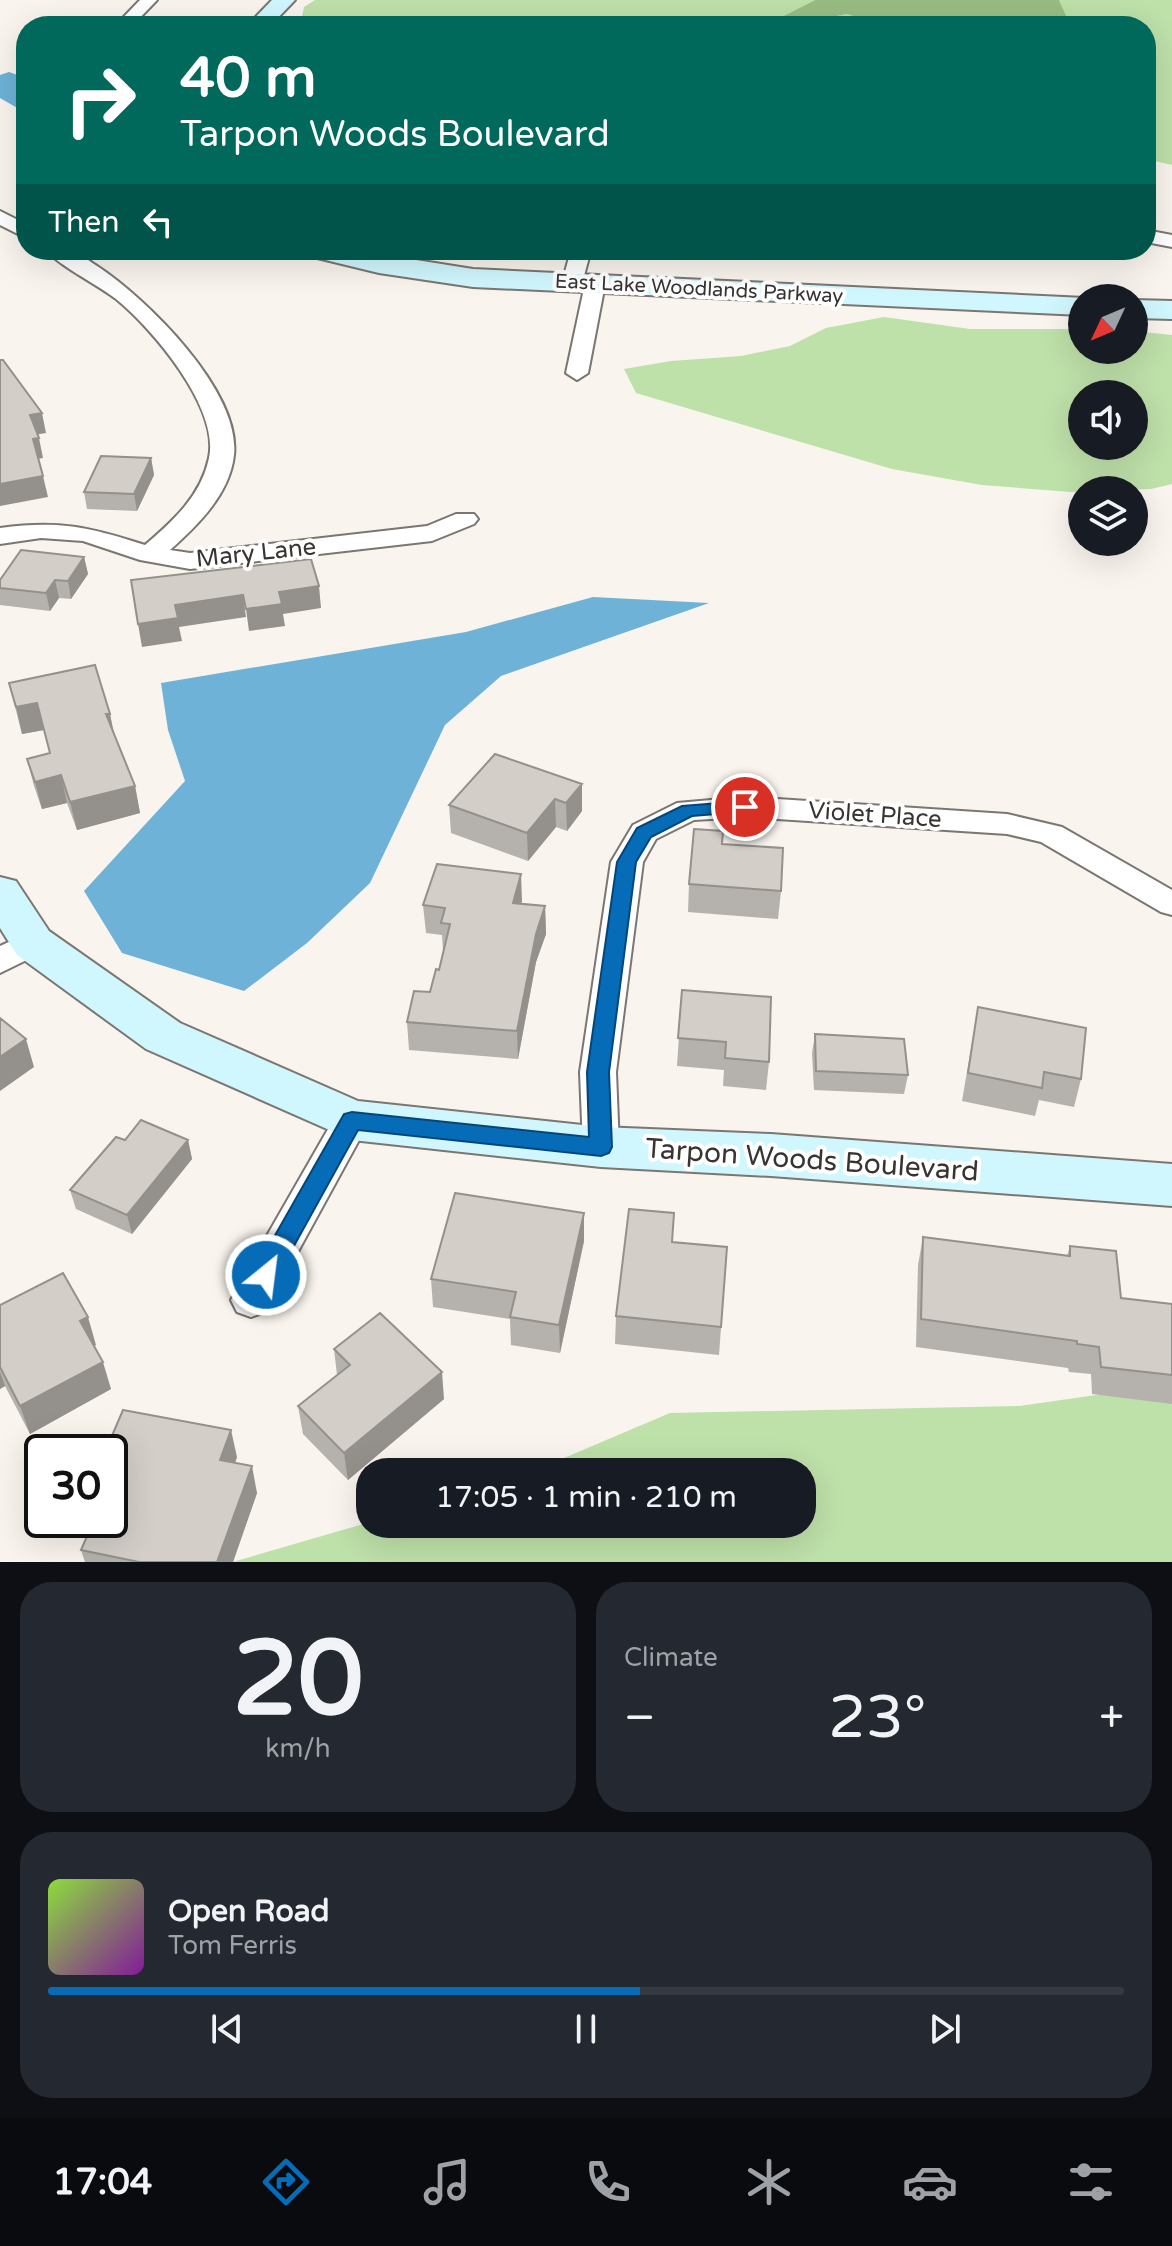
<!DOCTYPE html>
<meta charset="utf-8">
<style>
:root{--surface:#171b24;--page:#242831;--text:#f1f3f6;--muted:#9ea1a6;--line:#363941;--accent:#066cb8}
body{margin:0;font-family:"Varela Round",sans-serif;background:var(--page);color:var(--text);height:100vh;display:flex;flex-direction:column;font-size:30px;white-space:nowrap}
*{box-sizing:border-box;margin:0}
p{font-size:26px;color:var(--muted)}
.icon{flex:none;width:44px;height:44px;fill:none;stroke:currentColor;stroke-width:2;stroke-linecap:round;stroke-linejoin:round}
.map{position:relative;height:1562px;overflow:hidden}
.sheet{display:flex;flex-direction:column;gap:20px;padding:20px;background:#0d0f14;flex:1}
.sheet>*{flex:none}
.top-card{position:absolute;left:16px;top:16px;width:1140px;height:244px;border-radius:32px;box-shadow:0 8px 32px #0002;background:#00695c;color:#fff;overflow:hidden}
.needle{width:52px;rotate:226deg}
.buttons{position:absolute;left:1068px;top:284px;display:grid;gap:16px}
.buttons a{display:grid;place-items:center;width:80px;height:80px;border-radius:50%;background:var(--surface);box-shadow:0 8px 32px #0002;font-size:40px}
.speed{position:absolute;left:24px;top:1434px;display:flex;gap:16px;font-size:40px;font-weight:700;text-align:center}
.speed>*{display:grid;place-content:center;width:104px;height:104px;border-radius:50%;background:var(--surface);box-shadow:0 8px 32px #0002;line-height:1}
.speed .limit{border:4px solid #111;border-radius:12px;background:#fff;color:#111}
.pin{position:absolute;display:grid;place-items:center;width:68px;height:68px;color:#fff;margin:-34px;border:4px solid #fff;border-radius:50%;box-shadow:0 2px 8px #0007}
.me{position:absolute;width:88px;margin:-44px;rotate:29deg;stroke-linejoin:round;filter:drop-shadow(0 0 6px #0008)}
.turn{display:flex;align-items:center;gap:28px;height:168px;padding:0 32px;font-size:36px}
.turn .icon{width:104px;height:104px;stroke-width:2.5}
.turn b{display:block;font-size:56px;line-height:68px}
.then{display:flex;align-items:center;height:76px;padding:0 32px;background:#0003;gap:16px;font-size:30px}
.big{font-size:60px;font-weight:600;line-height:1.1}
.sheet .card{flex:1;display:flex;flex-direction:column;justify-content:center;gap:12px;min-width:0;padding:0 28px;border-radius:32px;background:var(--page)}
.sheet .dial{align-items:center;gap:0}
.dial b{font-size:104px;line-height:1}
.song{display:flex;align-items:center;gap:24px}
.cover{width:96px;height:96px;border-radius:12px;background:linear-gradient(135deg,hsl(90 70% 55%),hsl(290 70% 35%))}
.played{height:8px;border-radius:4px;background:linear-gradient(90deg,var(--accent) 55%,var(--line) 55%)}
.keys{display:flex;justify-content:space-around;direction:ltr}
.heat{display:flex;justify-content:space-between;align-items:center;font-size:44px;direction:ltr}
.sheet .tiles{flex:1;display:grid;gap:20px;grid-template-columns:1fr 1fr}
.card:last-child{grid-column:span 2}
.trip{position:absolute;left:356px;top:1458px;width:460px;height:80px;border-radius:32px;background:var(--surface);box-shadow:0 8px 32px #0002;font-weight:600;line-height:80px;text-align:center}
.menu{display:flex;height:128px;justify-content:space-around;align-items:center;background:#090b0e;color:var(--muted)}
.menu .icon{width:56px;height:56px}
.menu .current{color:var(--accent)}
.menu b{font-size:36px;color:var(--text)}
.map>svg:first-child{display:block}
</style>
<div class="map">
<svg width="1172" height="1562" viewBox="0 0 1172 1562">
<rect width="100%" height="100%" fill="#f9f4ed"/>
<path fill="#bee0a9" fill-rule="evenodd" d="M315,0H815L764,26H300L304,7Z
M1059,0H1172V165L1146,159V26H1071Z
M847,14L882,26H785Z
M884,317L970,329H1082V350H1134V331L1172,335V484L1151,489L1071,492L982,485L892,469L636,393L624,369L671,361L741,356L790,346L826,328ZM1134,394V446H1082V394Z
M1172,1384V1562H233L370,1522L802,1524V1472H531L670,1413L1020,1406Z"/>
<path fill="#98bd83" d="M815,0H1059L1071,26H882L847,14L785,26H764Z"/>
<path fill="#6eb2d8" d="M9,72L26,78V113L0,98V75Z
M593,597L709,603L501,676L445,725L370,883L307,943L244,991L122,953L84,891L185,781L168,730L161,683L466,632Z"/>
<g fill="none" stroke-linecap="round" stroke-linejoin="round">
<g stroke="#7b7671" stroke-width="4">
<path id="street" d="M140,0H157L132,26H115Z
M0,211L26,224V238L0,225Z
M1146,230L1172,235V247L1146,242Z
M46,250C53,250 64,248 71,250C79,253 89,261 97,266C146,298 241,391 234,455C230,494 197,526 170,550L190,553L427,526L456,514H474L478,519L474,524L432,541L190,569L140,560L83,541L41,538L0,544V528C59,520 89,527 145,545C173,521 201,496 209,458C220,408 152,328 116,299C98,285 58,265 46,250Z
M571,250H591L582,283L572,289L562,283Z
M595,278L605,284L588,373L577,380L566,373L585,284Z
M745,797L1007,814L1062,827L1172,890V915L1161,912L1041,842L1007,834L745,817L694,820L656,839L643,862L616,1072L619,1147L614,1157L601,1162L588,1157L583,1147L580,1072L611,862L633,825L677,803Z
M33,931L45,935L50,943L45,951L0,973V946Z
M352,1106L365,1110L370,1120L265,1312L251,1317L237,1312L231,1300L237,1288L339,1110Z"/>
</g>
<g stroke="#7b7671" stroke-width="4">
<path id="secondary" d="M272,0H295L270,26H247Z
M305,250H353L473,269L1085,298H1082V315L473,287L379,273L309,256Z
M1134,300L1172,301V319L1134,318Z
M0,877L16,881L49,931L180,1023L358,1101L601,1127L771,1134L1172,1164V1206L771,1176L601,1167L352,1140L146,1049L17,955L0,928Z"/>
</g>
<use href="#street" fill="#fff" fill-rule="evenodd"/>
<use href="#secondary" fill="#d1f7fe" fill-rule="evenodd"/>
</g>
<path fill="#b5b1ac" d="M151,458L154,475L137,511L87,509L84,492Z
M84,557L88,574L71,599L59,598L50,611L0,605V580Z
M9,683L110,714L114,733L135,786L140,813L77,830L67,803L42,809L34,786L27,759L50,753L44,730L22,734Z
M582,784V811L567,831L556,827L528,861L451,833L449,805Z
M521,874V904L545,906L546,934L536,962L518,1059L409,1050L407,1022L430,992L439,970L444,951H443L442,935L426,933L423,905Z
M689,884L781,891L778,919L688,912Z
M682,990L769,1062L766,1090L723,1086L724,1070L677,1066Z
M978,1007L1081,1079L1074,1107L1039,1100L1035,1116L962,1101Z
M815,1034L908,1075L904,1094L814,1090L812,1053Z
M125,1140H188L192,1159L132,1234L76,1209L70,1190Z
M584,1213V1241L560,1353L511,1345L510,1319L433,1307L431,1279Z
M923,1237L1067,1256L1070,1246L1121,1298L1172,1304V1404L1092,1394L1091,1374L1069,1372L1068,1368L916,1347L918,1265Z
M673,1242L727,1247L719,1355L615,1344L616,1316Z
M0,1305L96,1345L94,1346L111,1389L30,1434L5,1386L0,1389Z
M334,1349L444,1399L348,1480L303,1434L298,1406L337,1375Z
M110,1452L237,1457L235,1463L257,1493L233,1562H85L81,1550L111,1480Z"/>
<path fill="#94908c" d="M42,413L46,433L34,435L30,415Z
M39,438L43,458L37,459L33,439Z
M151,458L154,475L137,511L134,494Z
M43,476L48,497L0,506V484Z
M84,557L88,574L71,599L68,581Z
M55,580L59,598L50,611L46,593Z
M319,586L321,608L283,614L285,626L249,631L246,609L279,592Z
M243,595L246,617L179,627L182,641L142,647L138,624L175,605Z
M37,703L44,730L22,734L16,707Z
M106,714H110L115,741Z
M61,775L67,803L42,809L35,782Z
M582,784V811L567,831L566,803Z
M135,786L140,813L77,830L70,802Z
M555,799L556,827L528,861L527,833Z
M521,874L522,901L514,931L513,903Z
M545,906L546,934L536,962L518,1059L517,1031L536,934Z
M26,1039L34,1067L0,1091V1057Z
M188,1140L192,1159L132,1234L127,1215Z
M584,1213V1241L560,1353L559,1325Z
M88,1317L96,1345L88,1349L80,1321Z
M103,1362L111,1389L30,1434L20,1406Z
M0,1372L5,1386L0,1389Z
M442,1372L444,1399L348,1480L344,1453Z
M231,1430L237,1457L226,1487L220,1460Z
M252,1466L257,1493L233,1562H217Z"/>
<path fill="#d3cec8" stroke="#94908c" stroke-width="2" d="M0,360H3L42,413L30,415L39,438L33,439L43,476L0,484Z
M101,456L151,458L134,494L84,492Z
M21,550L84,557L68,581L55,580L46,593L0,588V580Z
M311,559L319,586L279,592L282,604L246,609L243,595L175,605L178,618L138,624L131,580Z
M95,665L110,714H106L135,786L70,802L61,775L35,782L27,759L50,753L37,703L16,707L9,683Z
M495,754L582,784L566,803L555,799L527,833L449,805Z
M694,829L723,831L722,844L783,848L781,891L689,884Z
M437,864L521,874L513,903L545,906L536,934L517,1031L407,1022L414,991L430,992L436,969L439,970L450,924L441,923L445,908L423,905Z
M682,990L771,997L769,1062L725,1058L726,1042L678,1038Z
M978,1007L1086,1028L1081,1079L1044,1072L1042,1088L968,1073Z
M0,1018L26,1039L0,1057Z
M815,1034L904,1039L908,1075L816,1071Z
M141,1120L188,1140L127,1215L70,1190L116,1137L125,1140Z
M455,1193L584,1213L559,1325L510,1317L516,1292L431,1279Z
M629,1209L674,1213L672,1242L727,1247L721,1327L616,1316Z
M923,1237L1070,1256V1246L1116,1251L1121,1298L1172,1304V1375L1101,1367L1099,1347L1077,1344V1341L921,1319Z
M63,1273L88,1317L80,1321L103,1362L20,1406L0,1367V1305Z
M380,1313L442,1372L344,1453L298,1406L350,1365L334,1349Z
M123,1410L231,1430L220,1460L252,1466L217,1562H139L81,1550L94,1520H110V1483L120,1458L110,1456V1452H105Z"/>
<path fill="#066cb8" stroke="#044678" stroke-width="2" d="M745,801L752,803L755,807L752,811L692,816L651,837L636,862L609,1072L612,1147L609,1153L601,1156L358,1130L274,1282L266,1285L257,1282L254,1275L257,1267L344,1114L352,1112L589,1137L587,1072L617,862L637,828L682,806Z"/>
<g text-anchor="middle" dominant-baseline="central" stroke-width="8" stroke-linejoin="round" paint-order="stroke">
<g font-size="20" fill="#373432" stroke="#fff">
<text transform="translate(699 289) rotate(3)">East Lake Woodlands Parkway</text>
</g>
<g font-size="24" fill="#373432" stroke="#fff">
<text transform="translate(256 553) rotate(-6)">Mary Lane</text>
<text transform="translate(875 815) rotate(4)">Violet Place</text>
</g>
<g font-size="28" fill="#373432" stroke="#fff">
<text transform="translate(812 1160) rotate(4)">Tarpon Woods Boulevard</text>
</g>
</g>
</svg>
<div class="buttons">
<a><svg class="needle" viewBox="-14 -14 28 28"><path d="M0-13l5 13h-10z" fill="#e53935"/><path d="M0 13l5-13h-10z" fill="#9ea1a6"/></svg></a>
<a><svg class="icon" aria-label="sound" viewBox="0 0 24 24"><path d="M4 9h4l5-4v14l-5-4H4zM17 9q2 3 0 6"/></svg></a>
<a><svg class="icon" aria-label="layers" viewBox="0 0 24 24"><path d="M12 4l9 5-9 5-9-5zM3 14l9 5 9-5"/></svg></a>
</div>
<div class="speed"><div class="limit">30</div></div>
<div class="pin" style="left:745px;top:807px;background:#d93025"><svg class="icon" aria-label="arrive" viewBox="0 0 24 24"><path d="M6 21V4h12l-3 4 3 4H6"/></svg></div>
<svg class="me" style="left:266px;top:1275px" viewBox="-20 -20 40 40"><circle r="17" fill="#066cb8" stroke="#fff" stroke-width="3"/><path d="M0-11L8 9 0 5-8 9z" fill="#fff"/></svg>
<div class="trip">17:05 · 1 min · 210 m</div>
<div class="top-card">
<div class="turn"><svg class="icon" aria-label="right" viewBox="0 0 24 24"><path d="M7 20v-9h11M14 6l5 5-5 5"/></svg><div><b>40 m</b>Tarpon Woods Boulevard</div></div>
<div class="then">Then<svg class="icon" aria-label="left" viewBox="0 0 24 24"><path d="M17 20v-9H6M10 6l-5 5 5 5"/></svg></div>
</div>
</div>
<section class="sheet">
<div class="tiles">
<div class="card dial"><b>20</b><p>km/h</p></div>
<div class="card"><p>Climate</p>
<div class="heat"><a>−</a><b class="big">23°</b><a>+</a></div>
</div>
<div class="card">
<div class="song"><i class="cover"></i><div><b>Open Road</b><p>Tom Ferris</p></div></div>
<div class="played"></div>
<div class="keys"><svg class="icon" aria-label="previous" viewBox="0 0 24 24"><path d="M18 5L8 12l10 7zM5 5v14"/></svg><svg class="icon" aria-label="pause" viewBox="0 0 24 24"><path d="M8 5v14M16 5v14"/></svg><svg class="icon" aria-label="next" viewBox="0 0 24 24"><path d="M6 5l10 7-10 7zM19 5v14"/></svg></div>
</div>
</div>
</section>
<nav class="menu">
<b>17:04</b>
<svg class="icon current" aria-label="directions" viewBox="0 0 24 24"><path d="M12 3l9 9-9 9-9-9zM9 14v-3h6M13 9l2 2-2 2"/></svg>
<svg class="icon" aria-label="music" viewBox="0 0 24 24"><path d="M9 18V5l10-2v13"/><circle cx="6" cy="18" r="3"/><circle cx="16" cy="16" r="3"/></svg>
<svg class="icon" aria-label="phone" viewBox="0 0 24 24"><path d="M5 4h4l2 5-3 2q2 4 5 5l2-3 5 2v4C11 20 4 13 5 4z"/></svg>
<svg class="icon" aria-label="climate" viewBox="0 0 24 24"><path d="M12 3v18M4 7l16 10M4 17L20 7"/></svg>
<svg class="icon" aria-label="car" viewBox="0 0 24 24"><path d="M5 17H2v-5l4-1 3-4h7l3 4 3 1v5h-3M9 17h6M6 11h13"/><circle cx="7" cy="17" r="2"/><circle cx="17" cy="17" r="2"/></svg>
<svg class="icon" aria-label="filters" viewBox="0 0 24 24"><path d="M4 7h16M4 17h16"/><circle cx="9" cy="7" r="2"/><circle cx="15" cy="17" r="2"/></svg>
</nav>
